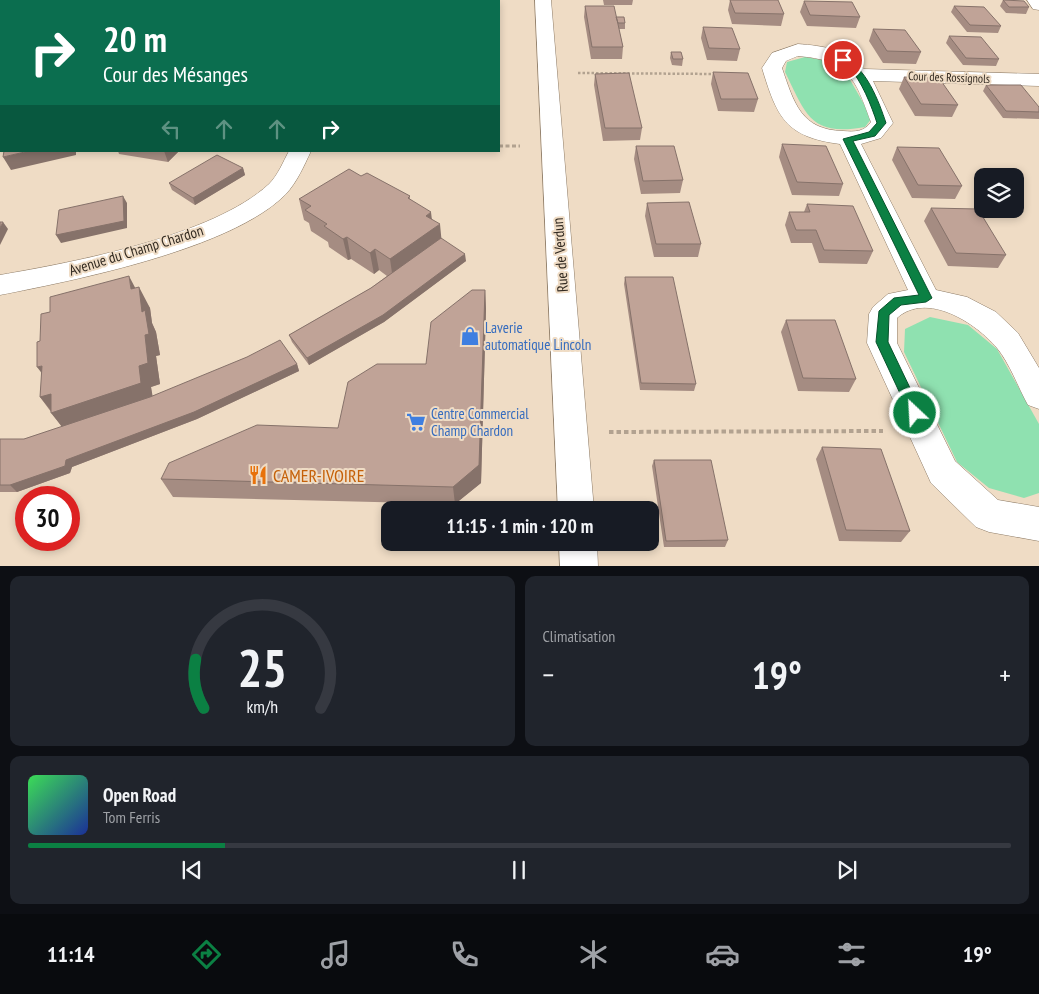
<!DOCTYPE html>
<html lang="fr">
<meta charset="utf-8">
<style>
:root{--surface:#171b24;--page:#20242c;--text:#f1f3f6;--muted:#9ea1a6;--line:#363941;--accent:#0b8043}
body{margin:0;font-family:"PT Sans Narrow",sans-serif;background:var(--page);color:var(--text);height:100vh;display:flex;flex-direction:column;font-size:19px;white-space:nowrap}
*{box-sizing:border-box;margin:0}
p{font-size:16px;color:var(--muted)}
.icon{flex:none;width:28px;height:28px;fill:none;stroke:currentColor;stroke-width:2;stroke-linecap:round;stroke-linejoin:round}
.map{position:relative;height:566px;overflow:hidden}
.panel{display:flex;flex-direction:column;gap:10px;padding:10px;background:#0d0f14;flex:1}
.panel>*{flex:none}
.guide{position:absolute;left:0px;top:0px;width:500px;height:152px;box-shadow:0 2px 8px #0003;background:#0b6e4f;color:#fff;overflow:hidden}
.fabs{position:absolute;left:974px;top:168px;display:grid;gap:10px}
.fabs a{display:grid;place-items:center;width:50px;height:50px;border-radius:10px;background:var(--surface);box-shadow:0 2px 8px #0003;font-size:25px}
.speed{position:absolute;left:15px;top:486px;display:flex;gap:10px;font-size:25px;font-weight:700;text-align:center}
.speed>*{display:grid;place-content:center;width:65px;height:65px;border-radius:50%;background:var(--surface);box-shadow:0 2px 8px #0003;line-height:1}
.speed .limit{border:8px solid #d22;background:#fff;color:#111}
.pin{position:absolute;display:grid;place-items:center;width:42px;height:42px;color:#fff;margin:-21px;border:2px solid #fff;border-radius:50%;box-shadow:0 1px 5px #0007}
.me{position:absolute;width:55px;margin:-28px;rotate:335deg;stroke-linejoin:round;filter:drop-shadow(0 0 4px #0008)}
.turn{display:flex;align-items:center;gap:18px;height:105px;padding:0 20px;font-size:22px}
.turn .icon{width:65px;height:65px;stroke-width:2.5}
.turn b{display:block;font-size:35px;line-height:42px}
.lanes{display:flex;align-items:center;height:48px;padding:0 20px;background:#0003;justify-content:center;gap:25px;direction:ltr}
.lanes .off{opacity:.35}
.big{font-size:38px;font-weight:700;line-height:1.1}
.panel .widget{flex:1;display:flex;flex-direction:column;justify-content:center;gap:8px;min-width:0;padding:0 18px;border-radius:10px;background:var(--page)}
.panel .dial{align-items:center;gap:0}
.dial svg{height:130px;overflow:visible;fill:none;stroke:var(--line);stroke-width:7;stroke-linecap:round;text-anchor:middle}
.dial text{fill:var(--text);stroke:none}
.song{display:flex;align-items:center;gap:15px}
.cover{width:60px;height:60px;border-radius:8px;background:linear-gradient(135deg,hsl(130 70% 55%),hsl(230 70% 35%))}
.played{height:5px;border-radius:2px;background:linear-gradient(90deg,var(--accent) 20%,var(--line) 20%)}
.keys{display:flex;justify-content:space-around;direction:ltr}
.heat{display:flex;justify-content:space-between;align-items:center;font-size:28px;direction:ltr}
.panel .tiles{flex:1;display:grid;gap:10px;grid-template-columns:1fr 1fr}
.widget:last-child{grid-column:span 2}
.trip{position:absolute;left:381px;top:501px;width:278px;height:50px;border-radius:10px;background:var(--surface);box-shadow:0 2px 8px #0003;font-weight:700;line-height:50px;text-align:center}
.menu{display:flex;height:80px;justify-content:space-around;align-items:center;background:#090b0e;color:var(--muted)}
.menu .icon{width:35px;height:35px}
.menu .active{color:var(--accent)}
.menu b{font-size:22px;color:var(--text)}
.map>svg:first-child{display:block}
</style>
<div class="map">
<svg width="1039" height="567" viewBox="0 0 1039 567">
<rect width="100%" height="100%" fill="#efdcc5"/>
<path fill="#8fe1b0" d="M805,57L829,61L845,71L872,118L865,127C810,137 806,114 785,72L787,62Z
M930,317L968,325L997,349L1039,424V493L1024,498L989,488L957,462L904,352L905,329Z"/>
<g fill="none" stroke-linecap="round" stroke-linejoin="round">
<g stroke="#8d7b66" stroke-width="1">
<path id="minor" d="M535,0H551L594,510H558Z
M1027,0H1039V10L1033,9Z
M0,24H1V34H0Z
M798,44C824,46 846,49 864,69L1039,74V86L873,81L893,123L881,138L861,144L936,290L967,297L996,312L1018,333L1039,368V409L1028,405C1018,387 1010,364 997,348C976,323 927,291 897,318V343L955,461L998,500L1039,507V541L989,532L976,527L931,483L867,343L869,314L873,307L888,294L908,290L840,144C785,137 777,117 762,68L772,53ZM798,56C849,60 855,78 871,122C864,132 855,132 843,131C801,130 794,103 782,68L786,61Z
M0,121L1,122V135H0Z
M289,151H311C304,166 297,182 286,194C232,249 76,280 0,295V275C75,262 213,236 269,184C278,175 283,162 289,151Z
M559,542H597L598,567H560Z"/>
</g>
<path stroke="#b2a290" stroke-width="2.5" stroke-dasharray="2.5 2" stroke-linecap="butt" d="M578,73L716,74"/>
<path stroke="#b2a290" stroke-width="3" stroke-dasharray="4 2.5" stroke-linecap="butt" d="M499,146H520"/>
<path stroke="#b2a290" stroke-width="4" stroke-dasharray="4.5 3" stroke-linecap="butt" d="M609,432L883,431"/>
<use href="#minor" fill="#fff" fill-rule="evenodd"/>
</g>
<path fill="#a58c82" d="M378,0H452L450,1H378Z
M603,0H633L632,5H604Z
M730,0H761L784,14L781,26L732,24L728,10Z
M1003,0L1029,7L1026,14L1006,13L1000,6Z
M804,1L860,17L856,28L807,26L800,12Z
M585,6L616,17L625,23V29H619L623,47L622,59H591L584,17Z
M954,6L1001,26L998,33L967,32L951,12Z
M703,27L740,49L737,61L707,60L701,38Z
M873,29L921,52L916,64L883,63L869,41Z
M949,36L999,59L996,66L963,65L946,43Z
M671,52L683,59L682,66L672,65L670,58Z
M713,72L758,99L754,112L718,111L711,84Z
M595,74L642,128L640,140L603,141L594,85Z
M904,77L958,105L952,117L915,116L899,89Z
M986,85L1039,107V119L1003,118L983,91Z
M782,144L843,184L839,196L792,195L779,157Z
M636,146L683,180L680,193L641,194L634,159Z
M897,147L962,186L955,199L912,198L892,160Z
M118,151H179L168,162L119,154Z
M243,168L245,175L195,205L172,190L169,183Z
M361,176L410,196V199L432,219L441,238L466,261L384,322L309,365L292,342L289,335L371,288L387,276L379,270L374,274L351,259L348,260L329,247L328,242L311,231L309,223L304,220L299,199Z
M647,203L701,244L698,257H654L645,216Z
M807,204L873,251L867,264L819,263L812,243H791L785,225L789,212H804Z
M931,208L1006,255L998,268L948,266L924,221Z
M625,277L696,384L694,391L640,390L624,284Z
M135,288L150,308L152,323L156,332L160,355L156,356L160,384L151,387L152,396L297,364L299,371L197,419L72,467L70,473L17,492H0V439H24L62,427L40,397L42,373L40,341Z
M485,290L486,309L481,483L455,504L173,497L161,479L338,428L426,364Z
M786,320L856,379L849,392L798,391L781,332Z
M822,447L910,531L901,542L839,541L816,459Z
M654,460L728,540L725,547H664L652,466Z"/>
<path fill="#86726a" d="M0,0H12V1H1V12L0,13Z
M293,0H301L299,1H292Z
M427,0H452L450,1H425Z
M0,42H1V50L0,48Z
M29,151H76V155L11,170L3,157Z
M164,151H179L168,162Z
M243,168L245,175L195,205L193,198Z
M123,196L127,203V228L61,243L56,235Z
M431,212L433,229L440,224L442,245L393,280L390,259L426,216Z
M3,222L8,229L0,245V228Z
M347,237L351,259L348,260L343,239Z
M375,249L379,270L374,274L370,253Z
M465,254L466,261L384,322L309,365L307,358Z
M129,276L140,297L139,287L150,308L152,323L156,332L160,355L156,356L160,384L151,387L154,404L67,433L51,413L52,412L40,397L139,366L131,289Z
M485,290L486,309L481,483L455,504L453,487Z
M297,364L299,371L197,419L72,467L70,473L17,492L10,485L66,460Z
M42,366L53,388L37,367Z"/>
<path fill="#c0a397" stroke="#86726a" d="M271,0H293L292,1H270Z
M321,0H342L341,1H320Z
M415,0H427L425,1Z
M730,0H778L784,14L735,13Z
M1003,0L1024,1L1029,7H1009Z
M804,1L852,2L860,17L810,15Z
M585,6H614L623,47H592Z
M954,6L984,7L1001,26L970,25Z
M616,17H624L625,23H618Z
M703,27L732,28L740,49L709,48Z
M1,29V42H0V30Z
M873,29L905,30L921,52L887,51Z
M949,36L981,37L999,59L966,58Z
M671,52H681L683,59H673Z
M713,72L748,73L758,99H721Z
M629,73L642,128H605L595,74Z
M904,77L939,78L958,105L921,104Z
M986,85H1021L1039,107V112L1006,111Z
M782,144L826,146L843,184L797,182Z
M636,146H674L683,180L643,181Z
M897,147L939,148L962,186L918,185Z
M4,151H29L3,157Z
M217,155L243,168L193,198L169,183Z
M349,169L361,176L367,173L410,196L408,198L431,212L426,216L440,224L390,259L375,249L370,253L347,237L343,239L324,226L327,224L305,210L311,206L299,199Z
M123,196L124,221L56,235L59,210Z
M689,202L701,244H656L647,203Z
M807,204L853,206L873,251L824,250L816,230H796L789,212H810Z
M931,208L978,209L1006,255L956,253Z
M0,222H3L0,228Z
M441,238L465,254L383,315L307,358L289,335L371,288Z
M129,276L131,289L139,287L142,312L145,310L149,334L145,335L148,363L139,366L141,383L51,413V394L40,397L42,366L37,367V342L40,341L41,314L50,312V297Z
M625,277H673L696,384L641,383Z
M472,290H485L479,465L453,487L161,479L169,463L257,425L338,428L348,382L377,364H426L431,322Z
M786,320H835L856,379L803,378Z
M280,340L297,364L194,412L66,460L65,466L10,485H0V439H24L150,397L247,357Z
M822,447L881,449L910,531L846,530Z
M654,460H711L728,540L666,541Z"/>
<path fill="#0b8043" stroke="#07532c" d="M843,58C866,66 879,102 886,123L875,136L853,141L932,298L926,302L901,305L889,315L888,342L922,413L920,417H911L876,342L879,311L894,298L919,295L843,139L869,132L877,123C872,107 861,79 849,68C846,65 842,63 839,60Z"/>
<defs>
<g id="shop-bare" transform="scale(1.5)"><path d="M-5-2.5h2.3a2.7 3.5 0 0 1 5.4 0H5L5.5 6h-11ZM-1.5-2.5h3a1.5 2.3 0 0 0-3 0Z" fill="#3f7fe0" stroke="#efdcc5" stroke-width="2.5" paint-order="stroke"/></g>
<g id="supermarket-bare" transform="scale(1.5)"><path d="M-6-5.5h2.5l.6 2H6L4.5 2H-2.5L-4.4-4H-6ZM-1.5 3.2a1.3 1.3 0 1 0 .1 0ZM3 3.2a1.3 1.3 0 1 0 .1 0Z" fill="#3f7fe0" stroke="#efdcc5" stroke-width="2.5" paint-order="stroke"/></g>
<g id="restaurant-bare" transform="scale(1.5)"><path d="M-5-6h1v4h1v-4h1v4h1v-4h1v5L-1.5 .5V6h-2V.5L-5-1ZM5-6V6H3V1.5H1.5Q1.5-4 5-6Z" fill="#e8710a" stroke="#efdcc5" stroke-width="2.5" paint-order="stroke"/></g>
</defs>
<g fill-rule="evenodd">
<use href="#shop-bare" x="470" y="336"/>
<use href="#supermarket-bare" x="416" y="422"/>
<use href="#restaurant-bare" x="258" y="475"/>
</g>
<g text-anchor="middle" dominant-baseline="central" stroke-width="4" stroke-linejoin="round" paint-order="stroke">
<g font-size="12" fill="#322a21" stroke="#efdcc5">
<text transform="translate(949 77) rotate(2)">Cour des Rossignols</text>
</g>
<g font-size="15" fill="#322a21" stroke="#efdcc5">
<text transform="translate(136 250) rotate(-17)">Avenue du Champ Chardon</text>
<text transform="translate(560 255) rotate(-94)">Rue de Verdun</text>
</g>
<g font-size="15" fill="#366cbe" stroke="#efdcc5" text-anchor="start">
<text x="485" y="327">Laverie<tspan x="485" dy="17">automatique Lincoln</tspan></text>
<text x="431" y="413">Centre Commercial<tspan x="431" dy="17">Champ Chardon</tspan></text>
</g>
<g font-size="18" fill="#c56008" stroke="#efdcc5" text-anchor="start">
<text x="273" y="475">CAMER-IVOIRE</text>
</g>
</g>
</svg>
<div class="fabs">
<a><svg class="icon" aria-label="layers" viewBox="0 0 24 24"><path d="M12 4l9 5-9 5-9-5zM3 14l9 5 9-5"/></svg></a>
</div>
<div class="speed"><div class="limit">30</div></div>
<div class="pin" style="left:843px;top:60px;background:#d93025"><svg class="icon" aria-label="arrive" viewBox="0 0 24 24"><path d="M6 21V4h12l-3 4 3 4H6"/></svg></div>
<svg class="me" style="left:915px;top:413px" viewBox="-20 -20 40 40"><circle r="17" fill="#0b8043" stroke="#fff" stroke-width="3"/><path d="M0-11L8 9 0 5-8 9z" fill="#fff"/></svg>
<div class="trip">11:15 · 1 min · 120 m</div>
<div class="guide">
<div class="turn"><svg class="icon" aria-label="right" viewBox="0 0 24 24"><path d="M7 20v-9h11M14 6l5 5-5 5"/></svg><div><b>20 m</b>Cour des Mésanges</div></div>
<div class="lanes"><svg class="icon off" aria-label="left" viewBox="0 0 24 24"><path d="M17 20v-9H6M10 6l-5 5 5 5"/></svg><svg class="icon off" aria-label="ahead" viewBox="0 0 24 24"><path d="M12 20V5M6 11l6-6 6 6"/></svg><svg class="icon off" aria-label="ahead" viewBox="0 0 24 24"><path d="M12 20V5M6 11l6-6 6 6"/></svg><svg class="icon" aria-label="right" viewBox="0 0 24 24"><path d="M7 20v-9h11M14 6l5 5-5 5"/></svg></div>
</div>
</div>
<section class="panel">
<div class="tiles">
<div class="widget dial"><svg viewBox="0 0 100 80">
<path d="M14 69A42 42 0 1 1 86 69"/>
<path d="M14 69A42 42 0 0 1 9 39" stroke="#0b8043"/>
<text x="50" y="56" font-size="32" font-weight="700">25</text>
<text x="50" y="72" font-size="11">km/h</text>
</svg></div>
<div class="widget"><p>Climatisation</p>
<div class="heat"><a>−</a><b class="big">19°</b><a>+</a></div>
</div>
<div class="widget">
<div class="song"><i class="cover"></i><div><b>Open Road</b><p>Tom Ferris</p></div></div>
<div class="played"></div>
<div class="keys"><svg class="icon" aria-label="previous" viewBox="0 0 24 24"><path d="M18 5L8 12l10 7zM5 5v14"/></svg><svg class="icon" aria-label="pause" viewBox="0 0 24 24"><path d="M8 5v14M16 5v14"/></svg><svg class="icon" aria-label="next" viewBox="0 0 24 24"><path d="M6 5l10 7-10 7zM19 5v14"/></svg></div>
</div>
</div>
</section>
<nav class="menu">
<b>11:14</b>
<svg class="icon active" aria-label="directions" viewBox="0 0 24 24"><path d="M12 3l9 9-9 9-9-9zM9 14v-3h6M13 9l2 2-2 2"/></svg>
<svg class="icon" aria-label="music" viewBox="0 0 24 24"><path d="M9 18V5l10-2v13"/><circle cx="6" cy="18" r="3"/><circle cx="16" cy="16" r="3"/></svg>
<svg class="icon" aria-label="phone" viewBox="0 0 24 24"><path d="M5 4h4l2 5-3 2q2 4 5 5l2-3 5 2v4C11 20 4 13 5 4z"/></svg>
<svg class="icon" aria-label="climate" viewBox="0 0 24 24"><path d="M12 3v18M4 7l16 10M4 17L20 7"/></svg>
<svg class="icon" aria-label="car" viewBox="0 0 24 24"><path d="M5 17H2v-5l4-1 3-4h7l3 4 3 1v5h-3M9 17h6M6 11h13"/><circle cx="7" cy="17" r="2"/><circle cx="17" cy="17" r="2"/></svg>
<svg class="icon" aria-label="filters" viewBox="0 0 24 24"><path d="M4 7h16M4 17h16"/><circle cx="9" cy="7" r="2"/><circle cx="15" cy="17" r="2"/></svg>
<b>19°</b>
</nav>
